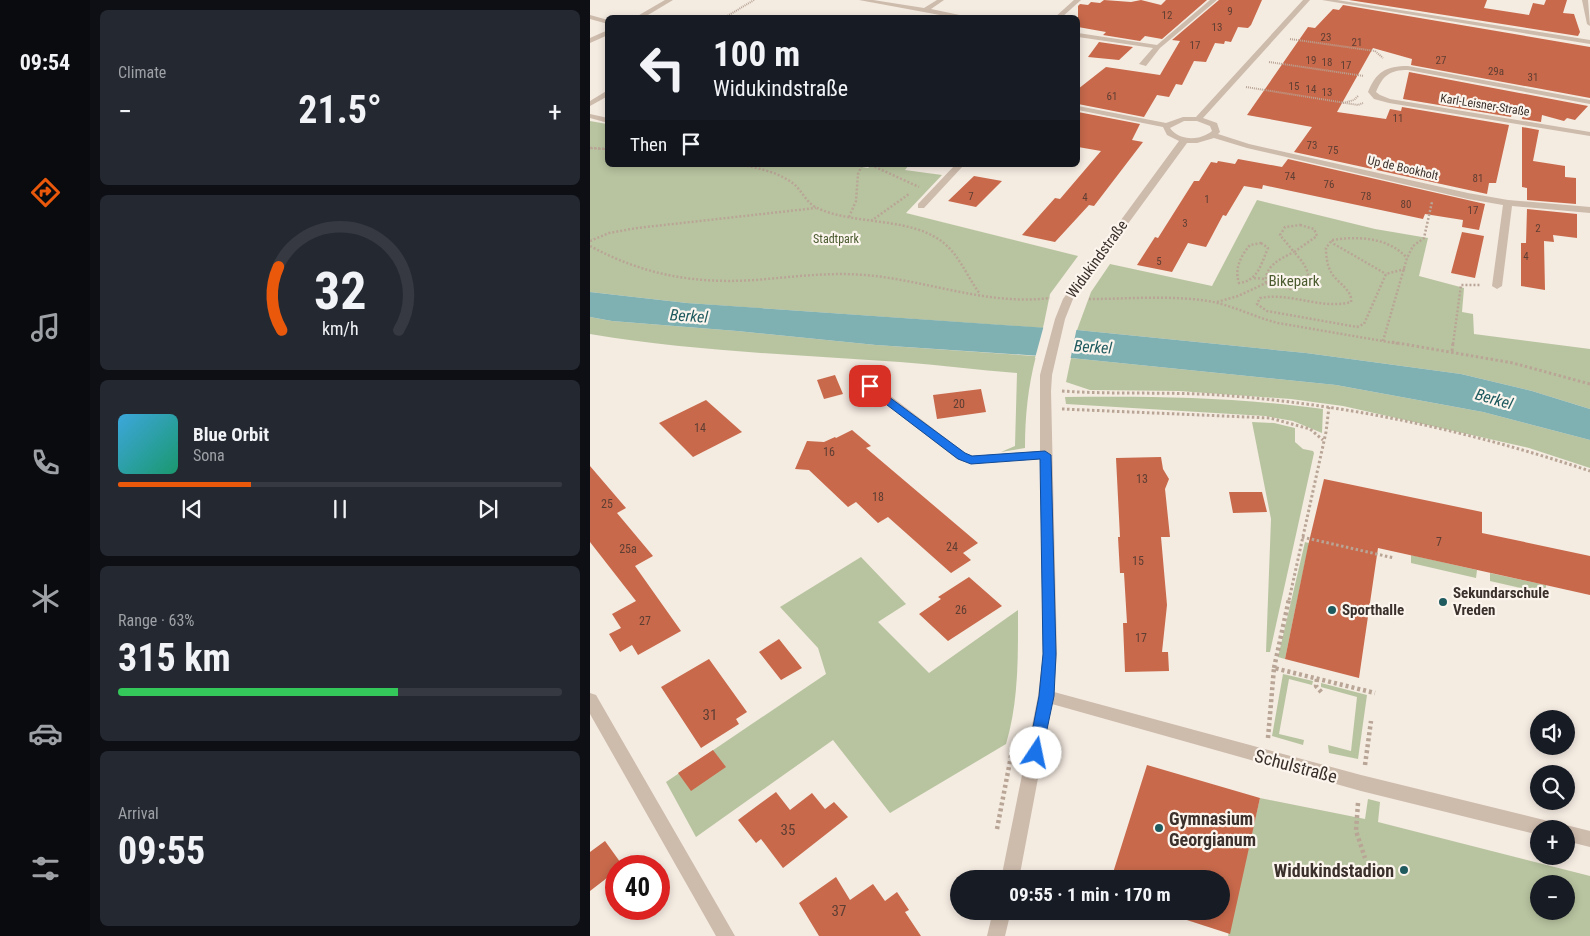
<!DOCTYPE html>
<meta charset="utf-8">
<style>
:root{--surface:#171b24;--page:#242831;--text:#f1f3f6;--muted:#9ea1a6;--line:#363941;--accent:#ea580c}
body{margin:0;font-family:"Roboto Condensed",sans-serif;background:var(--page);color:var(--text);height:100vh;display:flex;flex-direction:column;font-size:19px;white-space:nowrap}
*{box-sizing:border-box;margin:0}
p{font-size:16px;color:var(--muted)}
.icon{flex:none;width:28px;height:28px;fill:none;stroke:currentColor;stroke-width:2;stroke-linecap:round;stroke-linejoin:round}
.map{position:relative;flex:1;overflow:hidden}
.sheet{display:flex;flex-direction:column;gap:10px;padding:10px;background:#0d0f14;width:500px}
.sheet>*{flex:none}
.top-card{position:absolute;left:15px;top:15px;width:475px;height:152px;border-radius:8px;box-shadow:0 2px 8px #0003;background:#171b24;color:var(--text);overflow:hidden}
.fabs{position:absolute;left:940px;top:710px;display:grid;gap:10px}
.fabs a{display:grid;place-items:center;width:45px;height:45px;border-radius:50%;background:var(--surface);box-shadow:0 2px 8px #0003;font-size:25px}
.speed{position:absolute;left:15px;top:855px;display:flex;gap:10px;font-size:25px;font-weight:700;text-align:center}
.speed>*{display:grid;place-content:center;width:65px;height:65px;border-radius:50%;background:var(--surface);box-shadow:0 2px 8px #0003;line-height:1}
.speed .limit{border:8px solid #d22;background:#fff;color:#111}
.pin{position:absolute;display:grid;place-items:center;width:42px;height:42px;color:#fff;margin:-21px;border-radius:10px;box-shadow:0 2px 8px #0006}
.me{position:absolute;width:55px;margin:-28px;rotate:11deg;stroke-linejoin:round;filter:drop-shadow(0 0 4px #0008)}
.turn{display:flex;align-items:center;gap:18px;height:105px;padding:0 25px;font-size:22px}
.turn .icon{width:65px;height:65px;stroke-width:2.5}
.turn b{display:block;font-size:35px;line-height:42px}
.then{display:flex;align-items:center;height:48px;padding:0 25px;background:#0003;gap:10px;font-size:19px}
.big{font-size:38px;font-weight:700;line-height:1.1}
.sheet .card{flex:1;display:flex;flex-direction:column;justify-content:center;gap:8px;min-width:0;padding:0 18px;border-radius:8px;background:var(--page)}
.sheet .dial{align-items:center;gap:0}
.dial svg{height:130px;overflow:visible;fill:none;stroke:var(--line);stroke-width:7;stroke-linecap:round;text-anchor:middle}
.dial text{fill:var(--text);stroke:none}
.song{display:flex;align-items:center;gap:15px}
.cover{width:60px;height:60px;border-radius:8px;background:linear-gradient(135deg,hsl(200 70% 55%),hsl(160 70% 35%))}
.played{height:5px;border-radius:2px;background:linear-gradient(90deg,var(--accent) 30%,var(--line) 30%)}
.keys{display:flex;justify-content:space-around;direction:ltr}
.heat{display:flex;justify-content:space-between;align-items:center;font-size:28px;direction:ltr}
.charge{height:8px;border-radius:4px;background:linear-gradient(90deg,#34c759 63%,var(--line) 0)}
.trip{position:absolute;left:360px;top:870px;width:280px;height:50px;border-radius:25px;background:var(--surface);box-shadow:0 2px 8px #0003;font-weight:700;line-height:50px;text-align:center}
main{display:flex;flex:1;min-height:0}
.tabs{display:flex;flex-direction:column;width:90px;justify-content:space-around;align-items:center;background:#090b0e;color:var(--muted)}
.tabs .icon{width:35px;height:35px}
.tabs .active{color:var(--accent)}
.tabs b{font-size:22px;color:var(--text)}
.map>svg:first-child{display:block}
</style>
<main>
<nav class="tabs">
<b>09:54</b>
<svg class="icon active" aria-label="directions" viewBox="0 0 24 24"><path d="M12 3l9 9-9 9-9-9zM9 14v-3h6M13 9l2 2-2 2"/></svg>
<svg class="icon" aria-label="music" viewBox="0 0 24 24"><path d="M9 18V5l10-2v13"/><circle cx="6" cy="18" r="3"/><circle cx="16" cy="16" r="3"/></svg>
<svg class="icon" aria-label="phone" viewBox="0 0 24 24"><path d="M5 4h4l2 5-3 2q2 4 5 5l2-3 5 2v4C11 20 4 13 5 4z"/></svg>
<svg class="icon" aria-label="climate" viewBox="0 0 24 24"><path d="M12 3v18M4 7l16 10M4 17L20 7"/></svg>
<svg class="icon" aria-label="car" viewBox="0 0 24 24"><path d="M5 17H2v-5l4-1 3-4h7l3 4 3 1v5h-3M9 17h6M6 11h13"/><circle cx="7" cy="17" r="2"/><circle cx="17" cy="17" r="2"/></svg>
<svg class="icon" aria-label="filters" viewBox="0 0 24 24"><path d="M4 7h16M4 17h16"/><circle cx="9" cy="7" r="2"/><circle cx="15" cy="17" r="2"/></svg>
</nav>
<section class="sheet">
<div class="card"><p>Climate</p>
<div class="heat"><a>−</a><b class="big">21.5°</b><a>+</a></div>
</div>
<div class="card dial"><svg viewBox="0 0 100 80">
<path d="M14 69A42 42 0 1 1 86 69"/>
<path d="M14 69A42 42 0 0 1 12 30" stroke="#ea580c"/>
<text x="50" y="56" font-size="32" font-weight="700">32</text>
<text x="50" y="72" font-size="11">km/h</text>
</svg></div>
<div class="card">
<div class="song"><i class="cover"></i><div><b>Blue Orbit</b><p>Sona</p></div></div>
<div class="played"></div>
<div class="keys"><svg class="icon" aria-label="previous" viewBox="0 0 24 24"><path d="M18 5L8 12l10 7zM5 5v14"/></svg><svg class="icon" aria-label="pause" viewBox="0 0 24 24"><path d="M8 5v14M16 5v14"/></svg><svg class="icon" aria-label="next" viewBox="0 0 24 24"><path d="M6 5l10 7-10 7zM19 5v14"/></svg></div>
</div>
<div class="card"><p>Range · 63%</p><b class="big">315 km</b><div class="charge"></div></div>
<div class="card"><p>Arrival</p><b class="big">09:55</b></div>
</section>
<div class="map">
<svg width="1000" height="936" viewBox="0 0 1000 936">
<rect width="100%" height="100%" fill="#f4ebe1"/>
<path fill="#b8c4a0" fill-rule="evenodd" d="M0,121L17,124L18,165H261L278,168L281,165H319L315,170L352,175L316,213L488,256L460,294L453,328L97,303L0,292Z
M667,200L785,229L838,238L829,276L874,288L872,312L883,314L884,334L1000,349V409L942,391L871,374L716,353L487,330L501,292L520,264L622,286Z
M0,317L22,321L147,331L286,345L446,356C438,387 435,416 435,448L411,452L425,446L427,373C388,370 349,365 310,362C206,355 102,351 0,334Z
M481,358L746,385L893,412L1000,440V468L939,448L753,406L701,399L589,391L500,390L476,382Z
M475,397C564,396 645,397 733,409L732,433L703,421L675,416L476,404Z
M662,422L684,423L705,428V442L713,449L723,451L724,453L680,652H676L681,519Z
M715,542L719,543L695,659L688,657Z
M821,555L887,570L886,578L821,563Z
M271,557L316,604L288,622L339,673L428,610C428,654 429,701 416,744L300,813L243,740L106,837L76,782L236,674L228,648L190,607Z
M900,573L956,585V594L900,581Z
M693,674L723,681L722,685L699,679L689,734L714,740L713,745L682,736Z
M731,683L777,695L768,759L739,753L738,745L761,751L767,697L731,687Z
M670,798L775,819L778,799L790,802L788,822L1000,876V936H638ZM949,884H976V911H949Z"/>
<path fill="#7fb0b2" d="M0,292L97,303L487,330L716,353L871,374L942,391L1000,409V440L893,412L746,385L481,358L286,345L147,331L22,321L0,317Z"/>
<path fill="#f4ebe1" d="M454,325L487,327L480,361L445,358Z"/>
<path fill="#c8694b" d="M514,0L541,2L551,0L571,5L576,0H617L572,39L555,36L550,41L513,35L516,32L488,27V6L490,4L498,5L501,2L510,3Z
M629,0H672L661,25L658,28L648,27L641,42L635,41L634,44L625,43L616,62L604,61L592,85L586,84L579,97L567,95L554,117L488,104V89L516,67L570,75L590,41L582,40Z
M759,0H897L894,8L939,15L943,3L954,5L956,0H977L973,13L984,14L990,32L988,36Z
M753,5L1000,47V98L821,65L822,59L783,48L747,112L796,119L800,109L811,111L812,107L919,125L906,183H899L897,194L704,152L722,127L657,115L718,27L725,28L743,9L749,10Z
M509,42L543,47L529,60L498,57Z
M819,72L998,106L985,120L977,118L974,121L952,115L951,122L932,119L933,107L923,106L921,117L813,99Z
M488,112L550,124L542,140L553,142L504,206L499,205L465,242L432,235L465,198L470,199L511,151L488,147Z
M932,127L949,130L943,161L975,166V177L986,178V204L937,200V188L932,187Z
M648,159L692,167L698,159L895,204L889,230L872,227L873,220L835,214L833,219L673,185L672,189L654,186L636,216L633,215L616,247L598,243L582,272L547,265L565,237L568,238L604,181H609L621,162L627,163L628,161L645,164Z
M384,176L412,181L386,207L358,201Z
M937,209L987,214V238L963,235L964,242L954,241L955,290L931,286V243H936Z
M872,232L894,236L885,278L861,273Z
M245,375L253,394L234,399L227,380Z
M391,389L396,412L347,419L343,395Z
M116,400L152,432L103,457L69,423Z
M262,430L281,446L276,448L388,543L373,553L381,560L361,573L298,517L288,523L266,502L258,507L219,470L205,469L217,441L234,442L245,437L246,438Z
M571,457L573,469L579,479L575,489L580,537H571L577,605L572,652H578L579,671L535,672L533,623H537L534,573H530L528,537H530L526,458Z
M0,466L36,508L27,513L63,556L45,566L91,631L48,655L42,645L30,652L19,634L31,628L22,614L46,601L0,542Z
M734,479L892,512V533L1000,556V595L788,548L769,678L695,659L718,546Z
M639,492H672L677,512L643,513Z
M379,577L412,606L358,641L329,614L351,599L348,597Z
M189,639L212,668L191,680L169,652Z
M119,659L157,712L146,719L149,724L111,748L71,687Z
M123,750L136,767L101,791L88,773Z
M557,765L670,798L640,934L569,911H631V879H521Z
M186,792L200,810L222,793L235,809L244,802L258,817L193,868L171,839L166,843L148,820Z
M15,841L33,866H26V871L0,891V852Z
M246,877L260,900L283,884L295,901L307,892L319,910L315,912L331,936H229L209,903Z"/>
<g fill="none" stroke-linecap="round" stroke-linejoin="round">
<path stroke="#b9a596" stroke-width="2" stroke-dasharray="1 1" stroke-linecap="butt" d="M134,18L164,0
M700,39L785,51L793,58
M679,62L774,76
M656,87L768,105L773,103
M753,103L764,100L768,96
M0,148L15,149"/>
<path stroke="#b9a596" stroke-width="2.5" stroke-dasharray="2 2" stroke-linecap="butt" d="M0,148L18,149
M153,165C171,169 192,173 206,186C213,193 217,203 227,208C266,226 322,216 355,244C370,257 378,278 390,294
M281,165L329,187
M259,217L266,201L268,174L272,165
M281,221L319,194
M710,225L724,229L727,236L704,252L690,235L695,227Z
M742,240L744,244L796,274
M0,241L19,233L47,228L226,208
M671,243L678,248C671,264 668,281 649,283C644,268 651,256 660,245Z
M0,246C54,275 104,284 165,280C202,277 238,272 275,275C336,280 398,306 460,298
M815,269L796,274L774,324L767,327L677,311L667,304L670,298C701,292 731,310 761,302C763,290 746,282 741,272C737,265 736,256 736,248L742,240C768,236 798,237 817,258
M664,278L675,279
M676,283L700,289L716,286C723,273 712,261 704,252
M676,283C674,266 690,259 704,252
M499,299C538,299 579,295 618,301C642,305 664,317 688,323L810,344
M627,302L648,296L676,283
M793,341L817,258L823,246L834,238L842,202
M863,344L871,285H891"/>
<path stroke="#b9a596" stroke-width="3" stroke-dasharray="2.5 2.5" stroke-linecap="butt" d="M802,342L923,363L1000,384
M862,351L863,342
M472,391C529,395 585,391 642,396C765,406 883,432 1000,471
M472,409L680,418L720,429L733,440
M712,537L804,558
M699,600L736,432L739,407"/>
<path stroke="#b9a596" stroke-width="4.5" stroke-dasharray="3 3" stroke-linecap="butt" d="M684,668L699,599
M727,679L726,686L733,694
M678,738L684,668L785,693
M775,765L781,721
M768,803L766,831L775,858
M407,829L422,751"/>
<path fill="#cdbbac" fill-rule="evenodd" d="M75,0H83L53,18H44Z
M269,0H283L334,8L347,0H354L341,9L384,18H366Z
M484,0H491L471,18H464Z
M620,0H627L570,48L556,66L549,64L563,48L488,37V33L567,45Z
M713,0H720L613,118L627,123L630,132L628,134L659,144L878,193L918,200L1000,207V213L922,206L912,286L907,289L902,286L913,205L878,199L657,148L624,138L607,143H597L483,299L475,319L462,375L461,391L467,654L464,692L771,775L958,821L964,823L967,829H949V835L771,791L462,704L429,879H411L448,696L453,654L450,459L381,464L367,459L276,389L270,376L276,373L280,374L285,384L375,453L382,456L450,451V375L465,319L473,299L589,141L577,135L573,127L488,110V106L576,123L593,117H606ZM594,121H607L620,126L622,131C610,141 589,141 580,128Z
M732,0H747L1000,40V44Z
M992,0H998L1000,26L997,24Z
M0,15L18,20V24L0,19Z
M18,30V35L0,43V38Z
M818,66L1000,100V104L818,70C800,70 793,75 786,92L790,95L800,99L1000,132V136L799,103L784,99L778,92C786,72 796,66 818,66Z
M18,90V96L0,106V101Z
M0,114L18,118V123L0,118Z
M365,165H374L334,208H328V204Z
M0,693L6,695L145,936H126L0,714Z
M976,825L1000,831V847L976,841V829H969Z
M403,911H421L415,936H397Z"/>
</g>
<path fill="#1a73e8" stroke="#114b97" d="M280,383L375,453L382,456L455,451L461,455L466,654L464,696L451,758L446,760L441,758L438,753L449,696L453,654L450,459L381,464L368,459L276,389L275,386L276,384Z"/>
<g fill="#1f5a5e" stroke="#fbf5ee" stroke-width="2">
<circle cx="853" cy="602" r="5"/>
<circle cx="742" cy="610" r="5"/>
<circle cx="569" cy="828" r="5"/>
<circle cx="814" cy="870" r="5"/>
</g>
<g text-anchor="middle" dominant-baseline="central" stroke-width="4.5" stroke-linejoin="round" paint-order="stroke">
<g font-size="11" fill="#5e3e33">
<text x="640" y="11">9</text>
<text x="577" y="15">12</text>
<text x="627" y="27">13</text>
<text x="736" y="37">23</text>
<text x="767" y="42">21</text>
<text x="605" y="45">17</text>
<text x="721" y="60">19</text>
<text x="851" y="60">27</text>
<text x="737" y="62">18</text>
<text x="756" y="65">17</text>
<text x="906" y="71">29a</text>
<text x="943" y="77">31</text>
<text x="704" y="86">15</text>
<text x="721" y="89">14</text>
<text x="737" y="92">13</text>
<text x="522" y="96">61</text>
<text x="808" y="118">11</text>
<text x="722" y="145">73</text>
<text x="743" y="150">75</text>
<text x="700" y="176">74</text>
<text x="888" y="178">81</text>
<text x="739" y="184">76</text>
<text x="381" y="196">7</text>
<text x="776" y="196">78</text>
<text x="495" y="197">4</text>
<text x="617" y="199">1</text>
<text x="816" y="204">80</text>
<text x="883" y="210">17</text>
<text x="595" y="223">3</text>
<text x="948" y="228">2</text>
<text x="936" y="256">4</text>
<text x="569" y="261">5</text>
</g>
<g font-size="12" fill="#3b302b" stroke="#fbf5ee">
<text transform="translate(895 105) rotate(9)">Karl-Leisner-Straße</text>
<text transform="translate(813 168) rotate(13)">Up de Bookholt</text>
</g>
<g font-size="12" fill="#4a5a2e" stroke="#fbf5ee">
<text x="246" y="239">Stadtpark</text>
</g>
<g font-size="12" fill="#5e3e33">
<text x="369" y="404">20</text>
<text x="110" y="428">14</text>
<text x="239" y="452">16</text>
<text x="552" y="479">13</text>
<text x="288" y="497">18</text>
<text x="17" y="504">25</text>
<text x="849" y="542">7</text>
<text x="362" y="547">24</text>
<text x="38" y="549">25a</text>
<text x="548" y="561">15</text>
<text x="371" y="610">26</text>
<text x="55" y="621">27</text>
<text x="551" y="638">17</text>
</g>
<g font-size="15" fill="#3b302b" stroke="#fbf5ee">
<text transform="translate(507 259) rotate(-54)">Widukindstraße</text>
</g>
<g font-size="15" fill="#4a5a2e" stroke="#fbf5ee">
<text x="704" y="281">Bikepark</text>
</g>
<g font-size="15" font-weight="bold" fill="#3b302b" stroke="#fbf5ee" text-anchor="start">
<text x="863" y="593">Sekundarschule<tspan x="863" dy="17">Vreden</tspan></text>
<text x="752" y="610">Sporthalle</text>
</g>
<g font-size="15" fill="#5e3e33">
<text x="120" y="715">31</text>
<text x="198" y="830">35</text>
<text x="249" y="911">37</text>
</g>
<g font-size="16" font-style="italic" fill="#1f5a5e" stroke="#fbf5ee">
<text transform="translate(99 316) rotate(4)">Berkel</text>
<text transform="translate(503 347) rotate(4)">Berkel</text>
<text transform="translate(904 399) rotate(16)">Berkel</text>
</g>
<g font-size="18" fill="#3b302b" stroke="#fbf5ee">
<text transform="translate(706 766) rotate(15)">Schulstraße</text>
</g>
<g font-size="18" font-weight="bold" fill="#3b302b" stroke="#fbf5ee" text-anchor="start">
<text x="579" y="818">Gymnasium<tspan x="579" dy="21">Georgianum</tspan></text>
<text x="804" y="870" text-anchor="end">Widukindstadion</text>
</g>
</g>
</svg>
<div class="fabs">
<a><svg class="icon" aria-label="sound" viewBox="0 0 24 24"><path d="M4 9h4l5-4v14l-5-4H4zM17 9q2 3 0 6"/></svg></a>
<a><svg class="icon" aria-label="search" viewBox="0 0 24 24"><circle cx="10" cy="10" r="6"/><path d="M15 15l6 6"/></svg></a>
<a>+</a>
<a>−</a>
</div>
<div class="speed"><div class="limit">40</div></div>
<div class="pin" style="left:280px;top:386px;background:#d93025"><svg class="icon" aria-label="arrive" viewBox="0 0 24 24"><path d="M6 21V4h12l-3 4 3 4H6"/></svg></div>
<svg class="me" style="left:446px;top:753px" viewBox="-20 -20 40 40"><circle r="19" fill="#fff"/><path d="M0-13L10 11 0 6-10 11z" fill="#1a73e8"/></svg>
<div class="trip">09:55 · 1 min · 170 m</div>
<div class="top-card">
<div class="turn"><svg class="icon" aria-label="left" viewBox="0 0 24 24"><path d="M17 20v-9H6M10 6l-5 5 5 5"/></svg><div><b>100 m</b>Widukindstraße</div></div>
<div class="then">Then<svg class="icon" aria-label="arrive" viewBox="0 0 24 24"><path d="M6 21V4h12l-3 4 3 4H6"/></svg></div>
</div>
</div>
</main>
